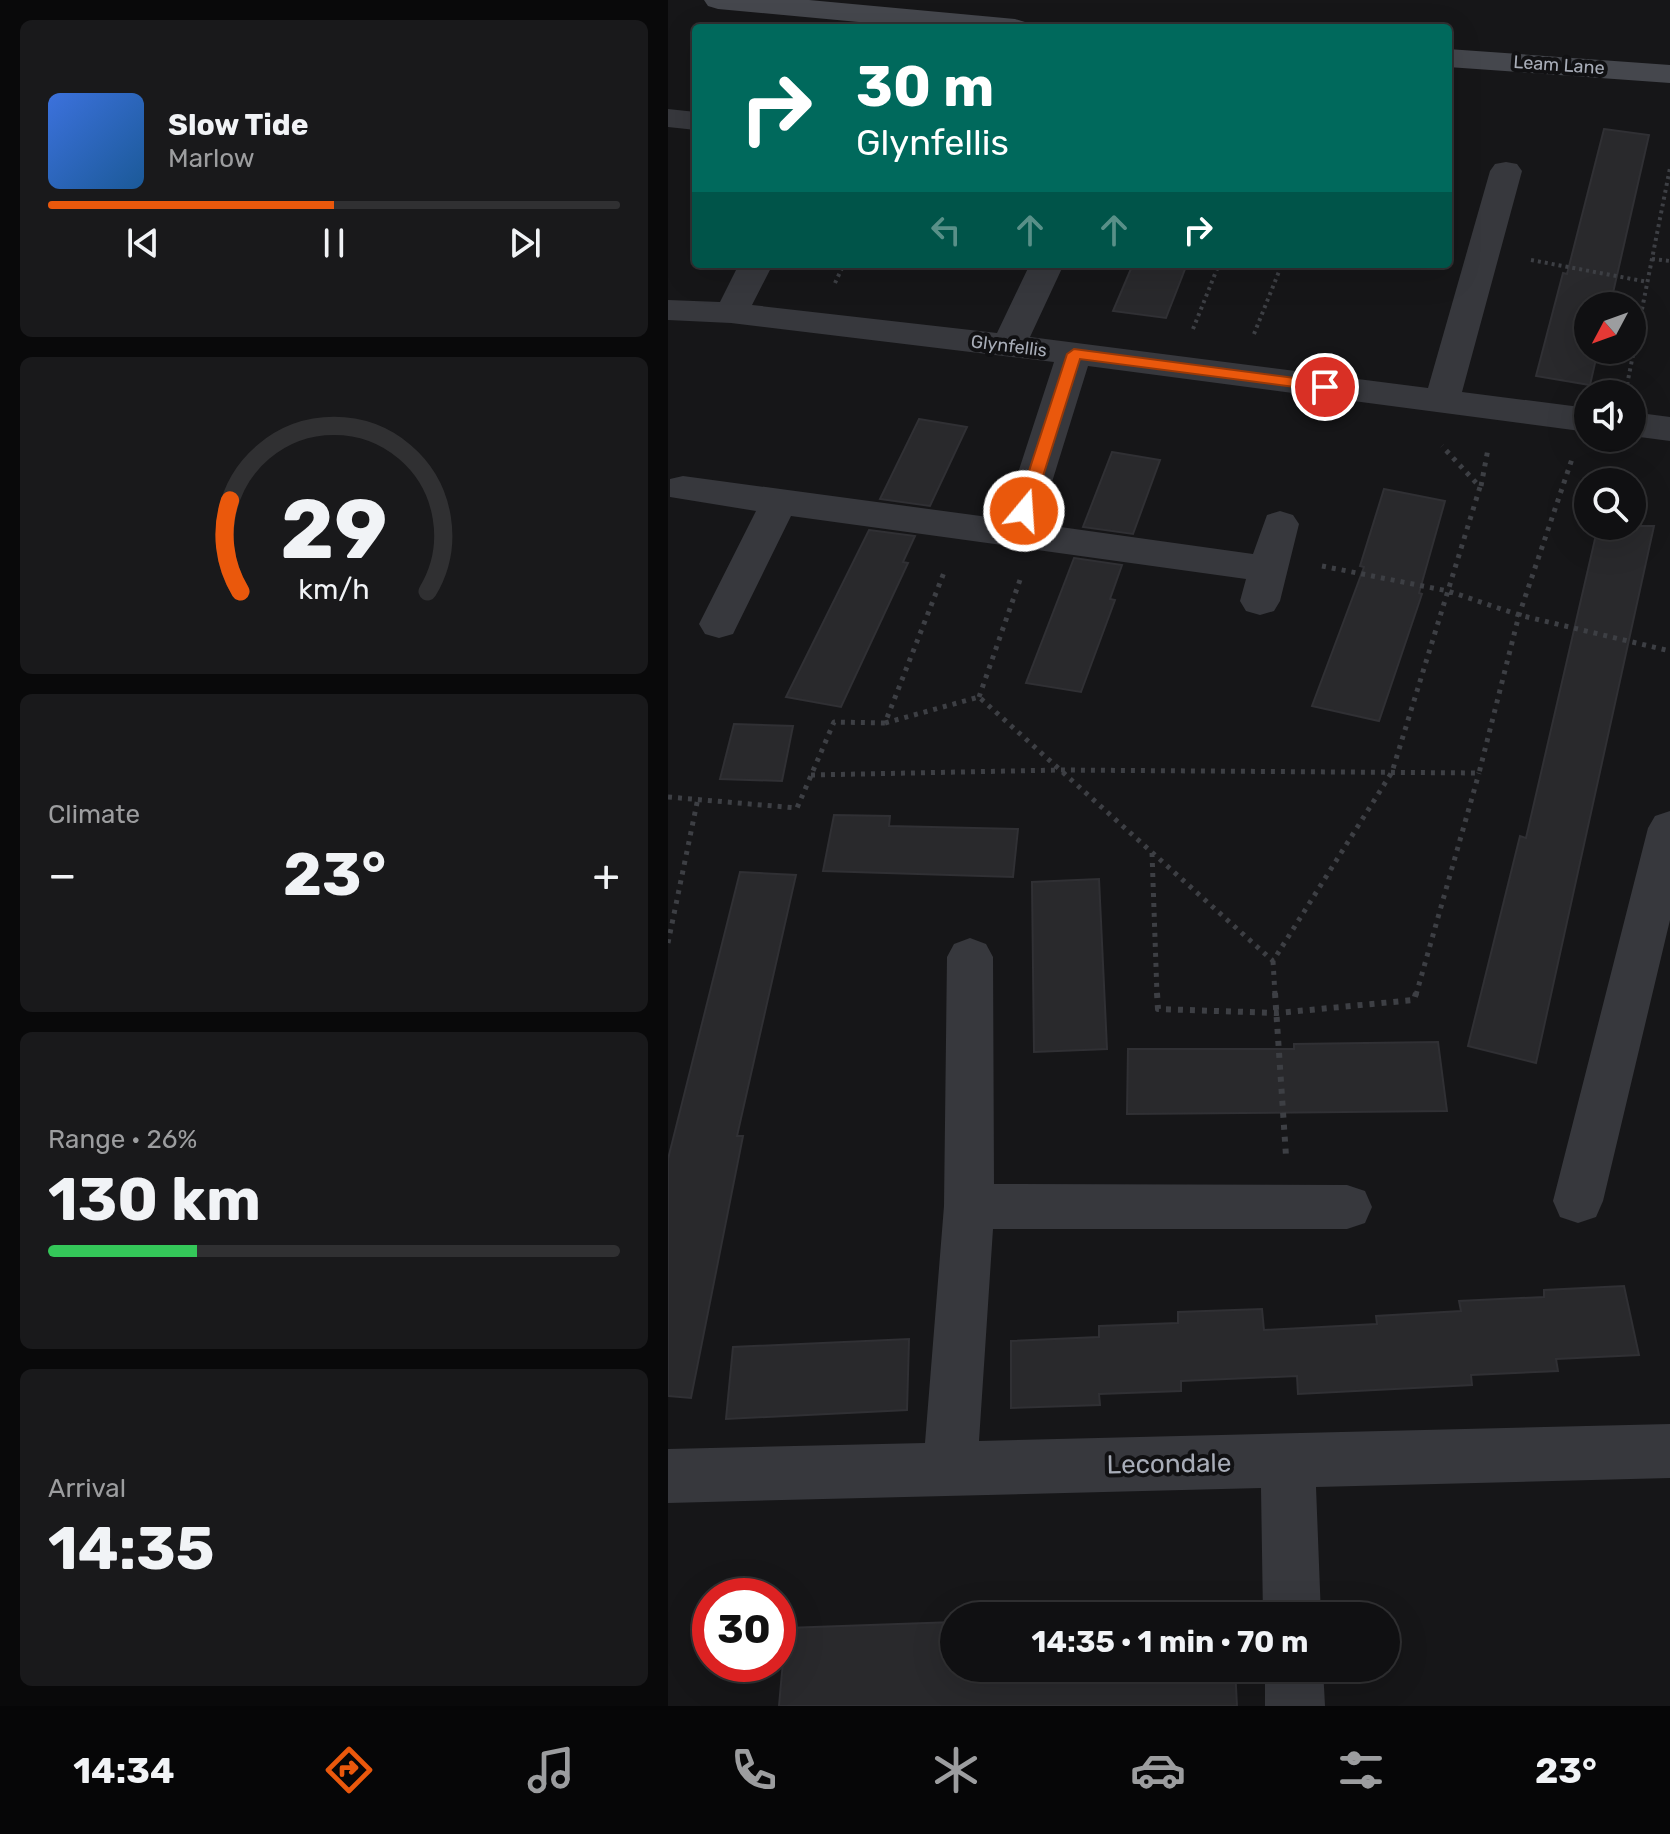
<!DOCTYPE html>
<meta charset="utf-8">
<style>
:root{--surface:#101012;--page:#19191b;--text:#f1f3f6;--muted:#9c9d9f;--line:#303032;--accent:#ea580c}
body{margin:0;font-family:Rubik,sans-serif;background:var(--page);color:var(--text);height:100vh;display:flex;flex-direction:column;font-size:30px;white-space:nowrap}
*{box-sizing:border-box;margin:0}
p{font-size:26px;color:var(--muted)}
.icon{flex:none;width:44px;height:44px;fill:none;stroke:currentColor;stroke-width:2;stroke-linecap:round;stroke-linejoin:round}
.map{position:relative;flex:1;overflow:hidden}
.drawer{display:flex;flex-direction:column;gap:20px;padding:20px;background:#09090a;width:668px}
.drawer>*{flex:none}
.guide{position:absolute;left:24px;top:24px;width:760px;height:244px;border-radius:8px;box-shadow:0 8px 32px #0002,0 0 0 2px var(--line);background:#00695c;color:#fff;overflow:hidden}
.needle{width:52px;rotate:229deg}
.tools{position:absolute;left:906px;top:292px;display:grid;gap:16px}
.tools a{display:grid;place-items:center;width:72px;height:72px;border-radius:50%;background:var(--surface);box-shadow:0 8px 32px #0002,0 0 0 2px var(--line);font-size:40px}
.speed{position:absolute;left:24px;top:1578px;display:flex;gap:16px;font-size:40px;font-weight:700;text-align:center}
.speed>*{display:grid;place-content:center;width:104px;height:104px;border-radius:50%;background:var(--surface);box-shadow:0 8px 32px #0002,0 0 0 2px var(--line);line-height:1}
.speed .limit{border:12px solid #d22;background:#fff;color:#111}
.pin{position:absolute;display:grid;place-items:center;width:68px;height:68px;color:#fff;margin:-34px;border:4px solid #fff;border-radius:50%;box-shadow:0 2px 8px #0007}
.me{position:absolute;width:88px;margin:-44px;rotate:18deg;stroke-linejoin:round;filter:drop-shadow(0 0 6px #0008)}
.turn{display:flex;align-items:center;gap:28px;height:168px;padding:0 32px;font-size:36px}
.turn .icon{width:104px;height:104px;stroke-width:2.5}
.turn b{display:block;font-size:56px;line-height:68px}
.lanes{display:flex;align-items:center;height:76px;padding:0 32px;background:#0003;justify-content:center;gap:40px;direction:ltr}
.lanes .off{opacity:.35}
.big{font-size:60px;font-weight:700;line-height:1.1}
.drawer .card{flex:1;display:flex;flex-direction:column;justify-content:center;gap:12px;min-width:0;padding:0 28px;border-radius:12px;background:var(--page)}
.drawer .dial{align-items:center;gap:0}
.dial svg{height:208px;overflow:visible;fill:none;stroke:var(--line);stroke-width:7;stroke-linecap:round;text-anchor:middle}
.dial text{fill:var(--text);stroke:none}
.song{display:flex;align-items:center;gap:24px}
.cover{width:96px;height:96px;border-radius:12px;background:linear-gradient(135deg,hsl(220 70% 55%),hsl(210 70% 35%))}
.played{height:8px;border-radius:4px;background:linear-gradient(90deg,var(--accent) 50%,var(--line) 50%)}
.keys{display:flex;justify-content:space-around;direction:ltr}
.heat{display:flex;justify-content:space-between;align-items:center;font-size:44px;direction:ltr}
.charge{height:12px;border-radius:6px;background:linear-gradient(90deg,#34c759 26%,var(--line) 0)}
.trip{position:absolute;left:272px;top:1602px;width:460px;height:80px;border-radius:40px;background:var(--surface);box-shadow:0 8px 32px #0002,0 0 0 2px var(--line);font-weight:700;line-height:80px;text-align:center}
.menu{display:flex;height:128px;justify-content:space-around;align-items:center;background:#060607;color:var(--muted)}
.menu .icon{width:56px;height:56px}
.menu .active{color:var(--accent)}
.menu b{font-size:36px;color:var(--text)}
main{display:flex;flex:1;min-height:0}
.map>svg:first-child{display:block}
</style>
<main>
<section class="drawer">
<div class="card">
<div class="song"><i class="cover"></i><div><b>Slow Tide</b><p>Marlow</p></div></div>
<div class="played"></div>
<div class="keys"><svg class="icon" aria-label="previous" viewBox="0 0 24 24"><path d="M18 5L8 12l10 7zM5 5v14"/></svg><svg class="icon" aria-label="pause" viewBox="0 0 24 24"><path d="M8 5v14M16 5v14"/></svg><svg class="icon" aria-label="next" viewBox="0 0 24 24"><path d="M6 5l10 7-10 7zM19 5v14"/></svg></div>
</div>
<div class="card dial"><svg viewBox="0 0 100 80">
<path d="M14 69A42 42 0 1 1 86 69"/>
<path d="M14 69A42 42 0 0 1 10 34" stroke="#ea580c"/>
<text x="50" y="56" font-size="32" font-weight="700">29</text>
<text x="50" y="72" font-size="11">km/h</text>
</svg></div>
<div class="card"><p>Climate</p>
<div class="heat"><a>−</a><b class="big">23°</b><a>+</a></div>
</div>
<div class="card"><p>Range · 26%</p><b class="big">130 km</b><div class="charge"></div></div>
<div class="card"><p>Arrival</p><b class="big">14:35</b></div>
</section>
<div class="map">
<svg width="1002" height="1706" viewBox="0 0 1002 1706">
<rect width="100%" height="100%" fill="#161618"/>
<path fill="#29292c" stroke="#303034" stroke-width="2" d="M936,129L981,135L942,306H920V350H930L922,385L868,376L895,273L899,274Z
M465,264H519L498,318L445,311Z
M251,419L299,427L262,506L212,499Z
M444,452L492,460L465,534L415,527Z
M716,489L777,501L751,593L754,594L711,721L644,706L696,567L692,566Z
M930,526H986L868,1063L800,1046L852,836L858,838Z
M201,530L247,536L235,562L240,563L173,707L118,697Z
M406,558L454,565L442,599L447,600L413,692L358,683Z
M66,724L125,726L114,781L52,779Z
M166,815L222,816L221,826L350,829L345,877L155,871Z
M72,872L128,875L69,1136H75L23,1398L0,1396V1159Z
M431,879L439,1049L366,1052L364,882Z
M770,1042L779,1111L459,1114L460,1049H626V1044Z
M956,1286L971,1355L888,1359L890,1371L803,1375L804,1385L630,1394L629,1376L513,1381V1391L431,1394L432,1405L343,1408V1341L431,1337V1326L510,1323V1312L594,1309L596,1330L709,1324L708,1316L793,1311L791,1301L876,1297V1290Z
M241,1339L239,1410L58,1419L65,1347Z
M564,1606L565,1616H364V1613Z
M286,1622V1668H567L569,1706H111L118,1628Z"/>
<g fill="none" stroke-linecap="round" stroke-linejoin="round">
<path stroke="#3d3f44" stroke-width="4" stroke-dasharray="3 4" stroke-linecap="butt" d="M984,259L1002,261
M863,260L980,282
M167,283L176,264
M525,329L551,264
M586,334L614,264
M959,385L1002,168"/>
<path stroke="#3d3f44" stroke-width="5" stroke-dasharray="4 6" stroke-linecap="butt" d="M813,486L820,449
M654,566L780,591L851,615L1002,651
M311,697L353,577
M217,723L311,697L605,961L724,772L812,487L774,446
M143,775L392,770L811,773L851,615L904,459
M0,797L129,808L166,722L217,723L277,570
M484,853L489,995
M0,943L30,798
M605,961L607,995
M748,995L811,773"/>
<path stroke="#3d3f44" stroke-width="6" stroke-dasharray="5 7" stroke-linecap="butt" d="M489,993L490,1009L609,1013L746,1000L748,993
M607,993L618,1156"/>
<path fill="#37383d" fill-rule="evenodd" d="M217,8L227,11L231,17L226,28H196L207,11Z
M0,109L28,112V130L0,127Z
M838,162L849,164L854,171L794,392L920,408V432L420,366L371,524L585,554L599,515L612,511L625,515L631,524L612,601L606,611L592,615L578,611L572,601L578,579L355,548L348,550L334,545L123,516L65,634L51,638L37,634L31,624L88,511L2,497V479L15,476L335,519L386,362L63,323L0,320V300L52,302L71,264H105L84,305L329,333L362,264H396L362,337L760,388L822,171L827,164Z
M964,412L1002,417V441L964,436Z
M1002,811V920L935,1201L928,1217L910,1223L892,1217L885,1201L980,828L987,816Z
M302,938L318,944L325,957L326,1184L679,1185L697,1191L704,1207L697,1223L679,1229H325L311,1441L1002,1424V1478L648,1487L653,1616H595L593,1488L0,1503V1449L257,1443L276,1206L279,957L286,944Z
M597,1668H655L657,1706H597Z"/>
<path fill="#45474d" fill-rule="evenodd" d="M36,0H141L347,19L357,22L362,28H255L50,9L40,6Z
M780,49L1002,65V83L780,67Z"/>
</g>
<path fill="#ea580c" stroke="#983908" stroke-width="2" d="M406,349L657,382L664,387L657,391L412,359L364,511L362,514H351L348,511L399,354Z"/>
<g text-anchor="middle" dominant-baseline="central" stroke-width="8" stroke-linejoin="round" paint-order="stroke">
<g font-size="18" fill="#a8adb8" stroke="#111113">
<text transform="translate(891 65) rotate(4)">Leam Lane</text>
<text transform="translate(341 346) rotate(7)">Glynfellis</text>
</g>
<g font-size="26" fill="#a8adb8" stroke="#111113">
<text transform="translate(501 1464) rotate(-1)">Lecondale</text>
</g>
</g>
</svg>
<div class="tools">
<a><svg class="needle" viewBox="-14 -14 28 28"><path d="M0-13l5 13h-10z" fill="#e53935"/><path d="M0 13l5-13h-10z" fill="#9c9d9f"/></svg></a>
<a><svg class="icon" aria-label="sound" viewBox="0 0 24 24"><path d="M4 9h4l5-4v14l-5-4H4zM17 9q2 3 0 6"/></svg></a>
<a><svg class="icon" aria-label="search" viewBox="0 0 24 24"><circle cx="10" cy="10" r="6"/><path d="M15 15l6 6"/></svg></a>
</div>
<div class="speed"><div class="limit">30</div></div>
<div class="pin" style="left:657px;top:387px;background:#d93025"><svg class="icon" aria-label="arrive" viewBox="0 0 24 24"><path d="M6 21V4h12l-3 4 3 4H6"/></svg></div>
<svg class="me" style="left:356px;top:511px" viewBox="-20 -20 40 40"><circle r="17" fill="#ea580c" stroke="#fff" stroke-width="3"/><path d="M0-11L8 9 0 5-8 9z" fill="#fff"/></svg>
<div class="trip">14:35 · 1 min · 70 m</div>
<div class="guide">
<div class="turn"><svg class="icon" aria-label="right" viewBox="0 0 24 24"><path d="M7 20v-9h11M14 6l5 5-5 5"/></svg><div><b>30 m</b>Glynfellis</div></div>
<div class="lanes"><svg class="icon off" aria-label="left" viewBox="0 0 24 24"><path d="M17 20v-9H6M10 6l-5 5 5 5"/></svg><svg class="icon off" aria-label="ahead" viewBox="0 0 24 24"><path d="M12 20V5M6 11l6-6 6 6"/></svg><svg class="icon off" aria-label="ahead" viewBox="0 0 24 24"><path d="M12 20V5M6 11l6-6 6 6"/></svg><svg class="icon" aria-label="right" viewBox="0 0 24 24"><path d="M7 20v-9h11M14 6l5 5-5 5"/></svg></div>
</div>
</div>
</main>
<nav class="menu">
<b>14:34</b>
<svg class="icon active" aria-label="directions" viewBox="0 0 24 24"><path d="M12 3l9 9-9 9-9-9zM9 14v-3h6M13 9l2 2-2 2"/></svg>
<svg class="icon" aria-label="music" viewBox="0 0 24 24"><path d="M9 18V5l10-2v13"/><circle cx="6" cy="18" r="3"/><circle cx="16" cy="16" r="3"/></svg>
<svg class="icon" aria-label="phone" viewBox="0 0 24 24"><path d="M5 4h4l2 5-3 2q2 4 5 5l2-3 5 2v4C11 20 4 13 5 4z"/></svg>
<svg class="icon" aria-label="climate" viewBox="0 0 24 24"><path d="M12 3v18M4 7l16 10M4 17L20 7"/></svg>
<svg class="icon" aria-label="car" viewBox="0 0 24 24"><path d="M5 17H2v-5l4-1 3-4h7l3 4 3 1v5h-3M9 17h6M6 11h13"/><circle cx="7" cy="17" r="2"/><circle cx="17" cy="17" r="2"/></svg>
<svg class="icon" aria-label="filters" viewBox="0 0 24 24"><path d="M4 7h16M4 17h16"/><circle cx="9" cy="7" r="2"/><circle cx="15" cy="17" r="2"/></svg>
<b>23°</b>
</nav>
